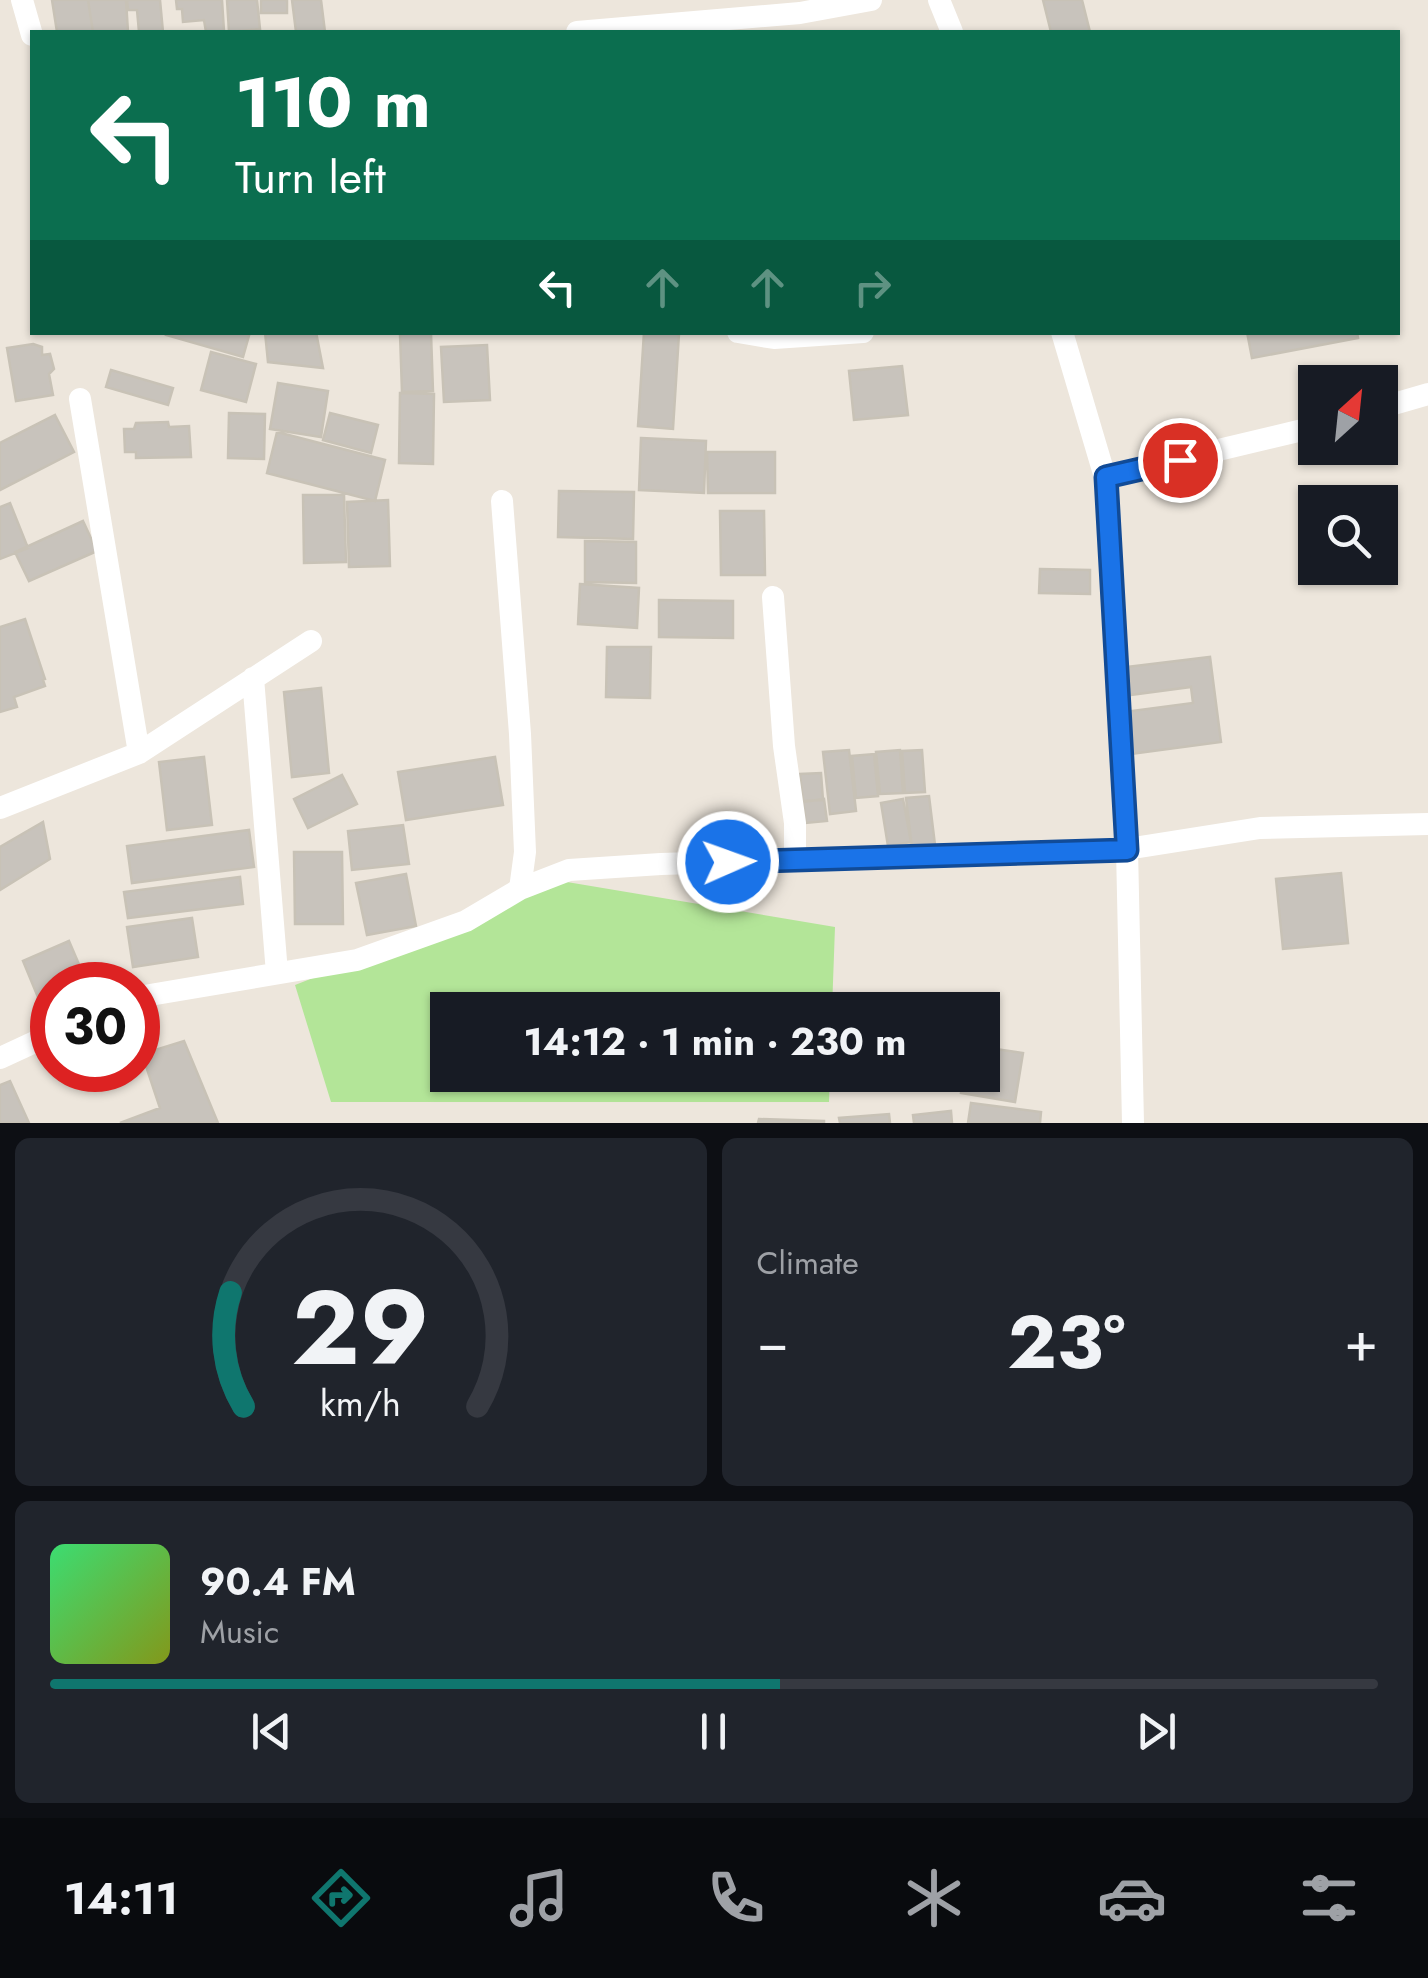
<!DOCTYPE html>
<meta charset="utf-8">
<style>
:root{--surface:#171b24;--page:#20242c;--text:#f1f3f6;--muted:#9ea1a6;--line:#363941;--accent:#0f766e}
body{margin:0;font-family:Jost,sans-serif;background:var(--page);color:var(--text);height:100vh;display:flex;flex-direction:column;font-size:38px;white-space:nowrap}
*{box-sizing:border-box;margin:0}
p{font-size:32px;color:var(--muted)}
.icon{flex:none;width:55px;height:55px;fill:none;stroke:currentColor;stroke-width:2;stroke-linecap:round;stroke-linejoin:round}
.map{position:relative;height:1123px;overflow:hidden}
.details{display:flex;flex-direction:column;gap:15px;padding:15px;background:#0d0f14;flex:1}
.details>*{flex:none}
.guide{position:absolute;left:30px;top:30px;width:1370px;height:305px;border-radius:0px;box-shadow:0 2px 8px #0004;background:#0b6e4f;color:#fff;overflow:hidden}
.needle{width:65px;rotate:27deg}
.buttons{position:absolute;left:1298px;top:365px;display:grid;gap:20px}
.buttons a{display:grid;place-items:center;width:100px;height:100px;border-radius:0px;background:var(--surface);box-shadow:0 2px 8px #0004;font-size:50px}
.speed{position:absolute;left:30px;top:962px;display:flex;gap:20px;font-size:50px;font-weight:700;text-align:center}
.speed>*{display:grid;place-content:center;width:130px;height:130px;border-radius:50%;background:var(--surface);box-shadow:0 2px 8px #0004;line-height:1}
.speed .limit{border:15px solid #d22;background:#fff;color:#111}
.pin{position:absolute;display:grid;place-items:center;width:85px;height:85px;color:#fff;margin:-42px;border:5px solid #fff;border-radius:50%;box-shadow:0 2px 10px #0007}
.me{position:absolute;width:110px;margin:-55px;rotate:88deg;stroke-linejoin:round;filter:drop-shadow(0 0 8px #0008)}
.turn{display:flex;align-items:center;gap:35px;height:210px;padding:0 40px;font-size:45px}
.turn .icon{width:130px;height:130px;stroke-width:2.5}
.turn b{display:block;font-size:70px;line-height:85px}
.lanes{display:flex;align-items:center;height:95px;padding:0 40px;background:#0003;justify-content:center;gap:50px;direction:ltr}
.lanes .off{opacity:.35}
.big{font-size:75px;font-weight:700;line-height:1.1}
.details .tile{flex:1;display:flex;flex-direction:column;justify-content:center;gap:15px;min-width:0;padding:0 35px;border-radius:15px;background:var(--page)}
.details .dial{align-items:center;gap:0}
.dial svg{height:260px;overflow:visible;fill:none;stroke:var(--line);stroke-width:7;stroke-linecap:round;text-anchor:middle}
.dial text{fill:var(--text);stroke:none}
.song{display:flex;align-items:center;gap:30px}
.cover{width:120px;height:120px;border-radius:15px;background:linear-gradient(135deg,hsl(140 70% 55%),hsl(70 70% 35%))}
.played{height:10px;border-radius:5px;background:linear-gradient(90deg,var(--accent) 55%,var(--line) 55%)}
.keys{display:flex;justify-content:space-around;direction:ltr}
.heat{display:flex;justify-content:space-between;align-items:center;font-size:55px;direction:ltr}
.details .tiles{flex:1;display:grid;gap:15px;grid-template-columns:1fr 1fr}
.tile:last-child{grid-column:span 2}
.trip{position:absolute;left:430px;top:992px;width:570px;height:100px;border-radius:0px;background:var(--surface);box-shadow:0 2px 8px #0004;font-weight:700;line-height:100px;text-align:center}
.tab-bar{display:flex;height:160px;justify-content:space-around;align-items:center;background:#090b0e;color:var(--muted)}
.tab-bar .icon{width:70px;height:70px}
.tab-bar .selected{color:var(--accent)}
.tab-bar b{font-size:45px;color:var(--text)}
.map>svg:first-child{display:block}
</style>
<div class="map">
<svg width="1428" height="1123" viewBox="0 0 1428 1123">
<rect width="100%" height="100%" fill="#ede6dc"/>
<path fill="#b3e598" d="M561,881L835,927L832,1010H448V1075H830L829,1102H331L295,985Z"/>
<path fill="#c8c3bc" stroke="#c8c2b6" stroke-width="2.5" d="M52,0H88L93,32H57Z
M88,0H126L128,32H93Z
M127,0H160L163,32H139L137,10H128Z
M176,0H222L224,31L206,32L204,20L183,22L182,9H177Z
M227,0H257L260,29L229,32Z
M261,0H287V13H261Z
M292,0H321L325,32H296Z
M1043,0H1082L1090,32H1051Z
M167,332H250L243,357L166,335Z
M265,332H316L323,368L268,362Z
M644,332L679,334L673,429L638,426Z
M1247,332H1357L1358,338L1252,358Z
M431,333L433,391L402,392L400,334Z
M33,344L42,347V355L50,354L54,369L49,374L53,395L16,401L7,348Z
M487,345L490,400L444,402L441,347Z
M211,352L256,364L246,402L201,390Z
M902,366L908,415L854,420L849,371Z
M111,370L173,388L168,405L106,387Z
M278,383L328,391L321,437L270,429Z
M400,393L434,394L433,464L399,463Z
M229,413L265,414L264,459L228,458Z
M330,413L378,425L371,453L323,440Z
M55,415L74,452L0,490V443Z
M168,422L169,427L189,426L191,457L136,458V452H125L124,429H134L136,423Z
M277,432L385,460L375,501L267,473Z
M641,438L706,441L704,493L639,490Z
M707,452H775V493H708Z
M559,491L634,492L633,539L558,537Z
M303,495H344L346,562L304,563Z
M388,500L390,566L349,567L347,502Z
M10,503L28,548L0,559V507Z
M720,511H764L765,575H721Z
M83,521L97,551L29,581L15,552Z
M585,541L636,542V583L585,582Z
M1040,569L1090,570V594L1039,593Z
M580,584L639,588L637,628L578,624Z
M659,600L733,601V638L659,637Z
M25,619L45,679L43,680L45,686L14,697L17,707L0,712V627Z
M607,647H651L650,698L606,697Z
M1210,657L1221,742L1130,754L1124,712L1193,703L1191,687L1130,695L1126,667Z
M321,688L329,773L292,777L284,692Z
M849,750L856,811L830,814L823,752Z
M900,750L903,793L880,794L876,752Z
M922,750L925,792L905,793L902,751Z
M874,754L878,796L856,798L852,756Z
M204,757L212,825L167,830L159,762Z
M495,757L503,805L406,820L398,772Z
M821,773L823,800L803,801L800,774Z
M342,775L357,804L308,828L294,799Z
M929,796L935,845L912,848L906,798Z
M824,799L827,821L806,823L803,802Z
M903,799L911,842L888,846L881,803Z
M43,822L50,859L0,890V847Z
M403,825L409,864L352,870L348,831Z
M249,830L254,867L132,883L127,846Z
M294,852H342L343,924H295Z
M1341,873L1348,943L1283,949L1276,879Z
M406,874L416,926L367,935L356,883Z
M240,877L243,904L128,918L124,892Z
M192,918L198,957L133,967L127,927Z
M69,941L87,983L52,985V997L40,1002L23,961Z
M184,1041L218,1123H120L160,1108L142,1054Z
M982,1047L1023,1053L1015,1102L961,1093L964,1075H982Z
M10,1081L29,1123H0V1085Z
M971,1103L1041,1112L1040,1123H968Z
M951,1111L952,1123H914L913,1115Z
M889,1114L890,1123H840L839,1118Z
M759,1119L824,1121V1123H758Z"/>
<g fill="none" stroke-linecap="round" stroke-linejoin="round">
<path stroke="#fff" stroke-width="22" d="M22,0L32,35
M939,0L952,32
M577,32L800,13L871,0
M738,332L774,338L863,332
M1062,332L1105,477L1127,849L1133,1123
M80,399L139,753
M1380,408L1428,394
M1105,477L1315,427
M502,501L520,734L525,852L520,889
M773,597L784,746L795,823V860
M253,678L277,973
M0,808L139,753L311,641
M138,997L357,960L466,921L520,889L569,870L661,864L1127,849L1260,828L1428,824
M0,1058L52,1034"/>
</g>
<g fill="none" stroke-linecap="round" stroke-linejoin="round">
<g stroke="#114b97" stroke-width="25">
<path id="route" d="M728,862L1127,850L1106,477L1180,460"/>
</g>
<use href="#route" stroke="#1a73e8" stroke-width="18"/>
</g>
</svg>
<div class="buttons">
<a><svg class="needle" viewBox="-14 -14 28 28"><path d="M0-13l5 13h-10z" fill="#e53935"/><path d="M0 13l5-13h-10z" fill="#9ea1a6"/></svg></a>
<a><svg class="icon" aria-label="search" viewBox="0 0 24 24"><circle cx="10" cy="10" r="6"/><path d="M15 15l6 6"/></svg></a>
</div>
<div class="speed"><div class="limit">30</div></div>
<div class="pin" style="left:1180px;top:460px;background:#d93025"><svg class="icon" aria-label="arrive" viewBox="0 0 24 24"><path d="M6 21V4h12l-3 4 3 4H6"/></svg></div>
<svg class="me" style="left:728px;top:862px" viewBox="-20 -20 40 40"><circle r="17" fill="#1a73e8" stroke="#fff" stroke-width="3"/><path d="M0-11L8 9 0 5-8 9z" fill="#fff"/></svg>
<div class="trip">14:12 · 1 min · 230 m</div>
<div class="guide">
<div class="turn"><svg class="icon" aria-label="left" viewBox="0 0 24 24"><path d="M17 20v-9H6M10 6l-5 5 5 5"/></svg><div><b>110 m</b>Turn left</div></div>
<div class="lanes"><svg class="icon" aria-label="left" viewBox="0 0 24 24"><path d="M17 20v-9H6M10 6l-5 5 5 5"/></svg><svg class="icon off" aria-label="ahead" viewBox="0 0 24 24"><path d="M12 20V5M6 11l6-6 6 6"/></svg><svg class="icon off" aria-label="ahead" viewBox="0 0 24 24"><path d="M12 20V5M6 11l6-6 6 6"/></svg><svg class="icon off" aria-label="right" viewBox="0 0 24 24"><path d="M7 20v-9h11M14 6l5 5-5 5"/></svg></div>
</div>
</div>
<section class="details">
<div class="tiles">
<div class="tile dial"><svg viewBox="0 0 100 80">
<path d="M14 69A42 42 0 1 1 86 69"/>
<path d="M14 69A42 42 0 0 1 10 34" stroke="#0f766e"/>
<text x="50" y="56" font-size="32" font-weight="700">29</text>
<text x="50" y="72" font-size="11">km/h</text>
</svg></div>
<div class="tile"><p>Climate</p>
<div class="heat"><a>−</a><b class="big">23°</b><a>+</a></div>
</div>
<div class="tile">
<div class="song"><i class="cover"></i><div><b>90.4 FM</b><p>Music</p></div></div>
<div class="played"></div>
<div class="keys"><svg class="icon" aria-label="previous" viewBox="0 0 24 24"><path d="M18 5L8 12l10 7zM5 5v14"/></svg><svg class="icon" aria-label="pause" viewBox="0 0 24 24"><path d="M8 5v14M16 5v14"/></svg><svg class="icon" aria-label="next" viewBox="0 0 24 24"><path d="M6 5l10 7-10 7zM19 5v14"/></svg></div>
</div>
</div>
</section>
<nav class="tab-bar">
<b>14:11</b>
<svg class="icon selected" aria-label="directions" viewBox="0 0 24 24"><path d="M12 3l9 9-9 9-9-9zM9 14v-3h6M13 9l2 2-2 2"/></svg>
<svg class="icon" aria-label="music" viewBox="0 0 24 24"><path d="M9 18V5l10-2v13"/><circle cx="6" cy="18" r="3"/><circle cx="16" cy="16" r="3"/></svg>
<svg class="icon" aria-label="phone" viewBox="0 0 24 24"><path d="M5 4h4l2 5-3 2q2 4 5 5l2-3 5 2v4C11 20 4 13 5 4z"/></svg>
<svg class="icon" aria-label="climate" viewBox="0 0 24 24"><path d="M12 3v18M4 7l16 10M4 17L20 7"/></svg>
<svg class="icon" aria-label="car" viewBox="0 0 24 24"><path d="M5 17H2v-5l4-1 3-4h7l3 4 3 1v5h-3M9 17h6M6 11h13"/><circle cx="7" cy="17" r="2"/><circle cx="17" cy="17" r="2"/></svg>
<svg class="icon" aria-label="filters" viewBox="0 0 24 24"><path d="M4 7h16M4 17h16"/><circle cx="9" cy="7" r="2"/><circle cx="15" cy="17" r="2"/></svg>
</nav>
